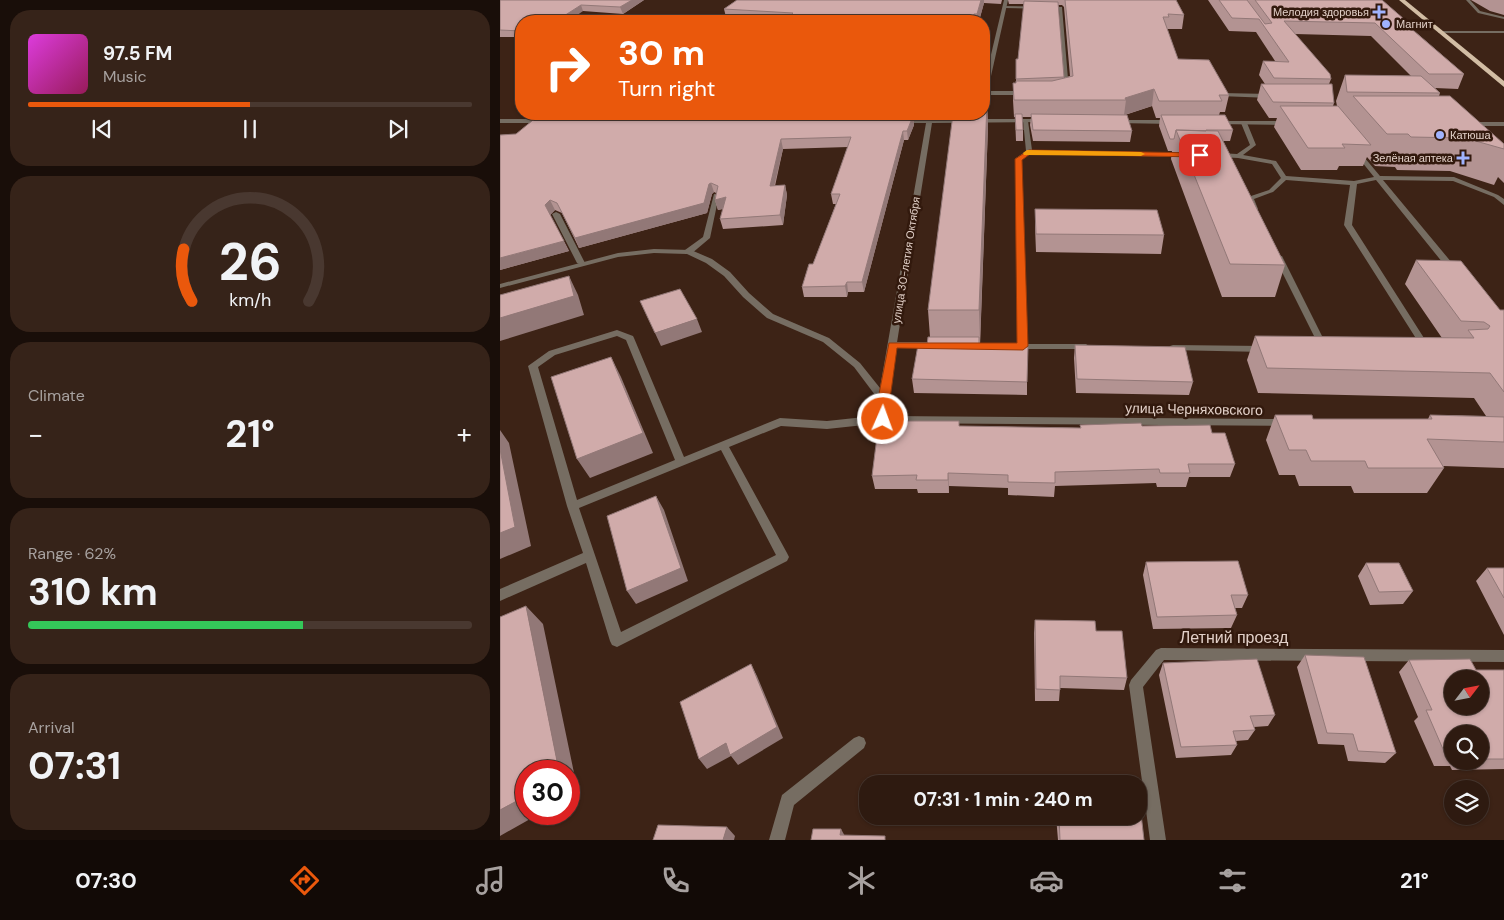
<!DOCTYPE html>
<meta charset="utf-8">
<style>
:root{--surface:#2e1a10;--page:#362319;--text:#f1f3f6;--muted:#a7a19f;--line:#493830;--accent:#ea580c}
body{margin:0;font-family:"DM Sans",sans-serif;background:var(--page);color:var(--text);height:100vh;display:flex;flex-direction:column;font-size:19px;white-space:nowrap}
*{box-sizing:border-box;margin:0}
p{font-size:16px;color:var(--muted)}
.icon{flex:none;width:28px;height:28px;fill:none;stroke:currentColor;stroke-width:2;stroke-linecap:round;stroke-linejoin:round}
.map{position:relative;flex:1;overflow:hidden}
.panel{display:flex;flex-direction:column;gap:10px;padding:10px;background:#190e09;width:500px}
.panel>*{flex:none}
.top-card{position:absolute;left:15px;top:15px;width:475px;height:105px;border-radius:20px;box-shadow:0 1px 4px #0004,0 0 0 1px var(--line);background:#ea580c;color:#fff;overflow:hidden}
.needle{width:32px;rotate:58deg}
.controls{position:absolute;left:944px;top:670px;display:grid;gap:10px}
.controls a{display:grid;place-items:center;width:45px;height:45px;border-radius:50%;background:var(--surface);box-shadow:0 1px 4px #0004,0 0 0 1px var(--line);font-size:25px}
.speed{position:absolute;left:15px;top:760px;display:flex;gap:10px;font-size:25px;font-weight:700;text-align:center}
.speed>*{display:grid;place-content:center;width:65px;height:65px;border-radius:50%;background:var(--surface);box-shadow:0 1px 4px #0004,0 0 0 1px var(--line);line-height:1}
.speed .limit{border:8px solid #d22;background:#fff;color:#111}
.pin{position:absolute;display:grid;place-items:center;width:42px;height:42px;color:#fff;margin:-21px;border-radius:10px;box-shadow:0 2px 8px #0006}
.me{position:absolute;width:55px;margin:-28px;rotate:2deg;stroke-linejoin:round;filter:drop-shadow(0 0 4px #0008)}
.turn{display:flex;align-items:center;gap:18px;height:105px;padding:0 20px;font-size:22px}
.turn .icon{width:65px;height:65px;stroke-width:2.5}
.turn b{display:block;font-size:35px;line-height:42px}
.big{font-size:38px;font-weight:700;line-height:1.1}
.panel .widget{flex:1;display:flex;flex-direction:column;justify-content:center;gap:8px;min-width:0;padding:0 18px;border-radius:20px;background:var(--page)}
.panel .dial{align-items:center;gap:0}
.dial svg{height:130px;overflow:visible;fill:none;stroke:var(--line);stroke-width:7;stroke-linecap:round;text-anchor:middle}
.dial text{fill:var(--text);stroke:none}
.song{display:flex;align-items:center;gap:15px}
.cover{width:60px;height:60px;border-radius:8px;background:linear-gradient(135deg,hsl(300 70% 55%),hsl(330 70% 35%))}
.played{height:5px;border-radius:2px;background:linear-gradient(90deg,var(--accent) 50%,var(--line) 50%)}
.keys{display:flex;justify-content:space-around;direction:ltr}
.heat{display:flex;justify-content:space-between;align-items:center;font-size:28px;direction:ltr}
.charge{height:8px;border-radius:4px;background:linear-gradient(90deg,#34c759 62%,var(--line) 0)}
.trip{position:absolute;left:359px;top:775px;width:288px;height:50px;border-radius:20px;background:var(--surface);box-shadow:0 1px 4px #0004,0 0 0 1px var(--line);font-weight:700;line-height:50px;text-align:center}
.menu{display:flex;height:80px;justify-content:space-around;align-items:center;background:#120a06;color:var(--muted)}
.menu .icon{width:35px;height:35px}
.menu .selected{color:var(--accent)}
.menu b{font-size:22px;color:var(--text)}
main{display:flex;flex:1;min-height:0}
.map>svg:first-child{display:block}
</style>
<main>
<section class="panel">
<div class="widget">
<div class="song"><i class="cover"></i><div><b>97.5 FM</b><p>Music</p></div></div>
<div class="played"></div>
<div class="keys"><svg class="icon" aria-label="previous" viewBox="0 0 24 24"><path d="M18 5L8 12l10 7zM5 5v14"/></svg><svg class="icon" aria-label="pause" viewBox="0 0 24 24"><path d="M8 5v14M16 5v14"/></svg><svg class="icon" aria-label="next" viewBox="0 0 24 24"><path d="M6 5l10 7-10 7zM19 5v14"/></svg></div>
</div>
<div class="widget dial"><svg viewBox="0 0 100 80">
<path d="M14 69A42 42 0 1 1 86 69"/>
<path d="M14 69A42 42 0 0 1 9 37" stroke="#ea580c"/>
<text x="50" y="56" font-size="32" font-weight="700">26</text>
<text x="50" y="72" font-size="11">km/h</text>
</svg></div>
<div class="widget"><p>Climate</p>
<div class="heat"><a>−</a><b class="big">21°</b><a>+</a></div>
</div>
<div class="widget"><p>Range · 62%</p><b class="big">310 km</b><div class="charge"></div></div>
<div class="widget"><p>Arrival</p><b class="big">07:31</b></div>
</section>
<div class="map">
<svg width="1004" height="840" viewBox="0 0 1004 840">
<rect width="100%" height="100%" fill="#3d2316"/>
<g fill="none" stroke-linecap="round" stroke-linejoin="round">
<path fill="#766d62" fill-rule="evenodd" d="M966,0H970L980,11L1004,17V19L978,13Z
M503,6L562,7L569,91L564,90L559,9L504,8Z
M940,31H1004V33H938Z
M484,91H525L528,93L525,95H484Z
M721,93L771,94L774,96L771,98L719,96L718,95Z
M523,120L528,121L532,150L684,153L687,155L684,157L530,154L521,160L527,344H586L590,347L589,349H478L474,346L478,343L518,344L515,159L526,151Z
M744,121L747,123L756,145L743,155L776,161L786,176L854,181L874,177L854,152L857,150L859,151L880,176L954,177L998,195L1004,199V205L994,197L953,181L883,180L957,269V273H951L876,180L857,184L852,225L931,349L930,351H924L844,225L850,185L786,180L773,192L754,199L758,209L753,210L747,198L748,197L769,190L781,178L772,164L738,158L719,157L716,155L719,153L737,154L750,145L741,123Z
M214,194L219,195L210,238L191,254H185V250L203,237Z
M56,212L60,214L85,263L84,265H81L77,263L52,214Z
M776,256H782L828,348L827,350H821L775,258Z
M117,330L133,336L134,338L184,457L280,418L327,421L383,415L388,419L383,423L327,429L281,426L229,447L287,553L289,557L287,561L117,647L112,645L110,641L86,563L0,601V589L83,553L67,506L28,366L49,351ZM117,336L126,340L175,460L77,500L38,367L55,355ZM221,450L276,555L121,632L79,508Z
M392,342H431L435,345L431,348L389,347L388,345L389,343Z
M673,345L764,346L768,349L764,352L670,350L669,348L670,346Z"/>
<path fill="#766d62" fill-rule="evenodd" d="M504,0H508L487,94L484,96V84Z
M0,119H46L49,121L46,123H0Z
M543,119L545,120V122L432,123L388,399V416L786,419L790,420L791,423L790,426L383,423L378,419V399L354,367L323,342L267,318L243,297L224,276L206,263L187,254L154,253L118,257L0,288V284L118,253L154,249L191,250L212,259L230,272L249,293L273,314L329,338L360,363L380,388L426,123H400L397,121L400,119Z
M618,120H673L676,122L673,124L616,123L615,122Z
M718,121H788L791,123L788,125L716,124L715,123Z
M1004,122V126H968L965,124L968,122Z
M661,648L1004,650V662L664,660L643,687L666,840H650L629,685L631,680L656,650Z
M359,736L364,738L366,743L364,748L294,805L285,840H269L282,795L354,738Z"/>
<path fill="#d2bda4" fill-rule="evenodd" d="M899,0H905L1004,81V87Z"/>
</g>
<path fill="#b39392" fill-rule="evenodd" d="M0,0H144L123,14L83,11L21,21V37H0Z
M237,0H502L501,4L484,3L479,21H227L224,9Z
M508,0H676L684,15L682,29H667V30L678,59L729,95L725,112H720L719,115L733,130L730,141H723L785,265L775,297H722L671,159L672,151H668L659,126L660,118H656L652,106L625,115L632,131L630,142L533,141L530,125L531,117H522L523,130V141H516L515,117H514L513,100V83H516V59H518L524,4H509ZM558,5H562L564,7L570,76L564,78Z
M708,0H882L905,20L904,22L964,74L958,89L935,88L940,93L939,96L1004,144V183L998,177L994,185L950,171L897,170L895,167L875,166L867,157L863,166H839L837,170H801L774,127L777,118H769L757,100L761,84H765L759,75L763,61H775L756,32L729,31ZM795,34L871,36L911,76L845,75L836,101L837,106H833L834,103L829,84L831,79Z
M971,0H1004V15L990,11Z
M487,102L488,127L480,346L527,382V395L414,393L412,379L430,337L428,310Z
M50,114H419L418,116H413L414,125L408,140H404L364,292H348L347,297H304L302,287L313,264L336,204H333L331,194L348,147L283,149L275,186L285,185L287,195L283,225L223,229L220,219L223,209L218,210L215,200L216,193L214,192L212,194L207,213L79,248L62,213L55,210L50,215L69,251L0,270V135L16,134L51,116Z
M535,209L664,235L661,254L536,252L535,227Z
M916,260L1000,310H1004V468L943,466L944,468L927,493H854L851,486H799L795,475H779L766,440L775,415L813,419H928L930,415L986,416L974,398L758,393L747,360L755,336L942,338L905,284Z
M575,345L693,382L689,395L576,393L574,358Z
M580,425L642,426L712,433L735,464L730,477H689L686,487H657L656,483L555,486L554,497L508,495V488L449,486V493H418L417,489H375L372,476L459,426L580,428Z
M646,562L748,595L742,608H735L737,615L731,628L653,629L643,575Z
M866,563L913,591L903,604L870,605L858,576Z
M987,568H1004V635L976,581Z
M535,620L596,631L627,678L624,690L560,688L559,701H535L534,633Z
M805,655L896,753L885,763L848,761L844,745L818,744L797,667Z
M909,660L976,670H1004V769L952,770L950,766H934L914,721L918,717L899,672ZM952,734H980V761H952Z
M663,663L775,715L768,726L754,727L755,730L748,740L736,741L737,745L731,755L676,758L659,675Z
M556,816H638L644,840H558Z"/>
<path fill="#927877" d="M132,0H144L123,14L120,7Z
M481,0H484V3L479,21H477V14Z
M81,5L83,11L69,21H56Z
M353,15L354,21H349Z
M654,89L652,106L624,115L626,100L625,98Z
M487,102L488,127L480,341L479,310Z
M413,116L414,125L408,140L407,131Z
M403,131L404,140L364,292L362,282Z
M281,139L283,149L272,195L270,186Z
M211,183L214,192L212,194L207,213L79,248L75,238Z
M285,185L287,195L283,225L280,215Z
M226,197L229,207L218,210L215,200Z
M50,200L55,210L50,215L45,205Z
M64,241L69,251L0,270V258Z
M69,276L78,295L84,315L0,341V318Z
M347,282L348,292L347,297L345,286Z
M197,319L202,332L161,346L155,333Z
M111,357L121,377L153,453L90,478L77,459Z
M0,430L9,443L31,546L0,559Z
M448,473L449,486V493L448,480Z
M156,496L164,510L188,581L136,604L127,591Z
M26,606L43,624L78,792L69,797V771H59Z
M251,664L257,676L283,738L238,765L231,756L207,769L199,759L226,743Z
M26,796V814H39L0,836V810Z
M227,827L235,836L234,840H223Z
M341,829L346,838L340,835Z"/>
<path fill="#d0abaa" stroke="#927877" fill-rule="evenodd" d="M0,0H132L120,7L81,5L56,21H21V31L0,30Z
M237,0H481L477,14H474L472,21H409L412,16L353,15L349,21H285L293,13L224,9Z
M565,0H676L684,15L668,14L669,17H663L678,59L709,60L729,95H719L722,101H659L654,89L625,98L626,100H514L513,83H516V81H552L573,76Z
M719,0H747L765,24L772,23L755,0H882L905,20H901L964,74H929L875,23L784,21L830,74L831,79L774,78L763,61L789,62L759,19L732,18Z
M524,1L558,2L564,77L516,79V59H518Z
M845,75L921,76L940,93L847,92Z
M761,84H832L834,103L773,102Z
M853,96H950L1004,144V149L965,138L911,137L908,134H887Z
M484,102H487L479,310H428L453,114H484Z
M780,106H838L871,145L842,144L845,148H808Z
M300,114L413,116L407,131H403L362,282H347L345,286L302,287L309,264H313L340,194H331L351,137L281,139L270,186L285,185L280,215L220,219L226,197L215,200L218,186L211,183L209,184L204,203L75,238L57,203L50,200L45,205L64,241L0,258V135L16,134L38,116Z
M515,114H522L523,130H516Z
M531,114L627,115L632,131L533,130Z
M661,115H725L733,130H706V131L676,130L674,139H670Z
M676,130L718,131L785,265L730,264Z
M535,209L657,210L664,235L536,234Z
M916,260L961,261L1000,310H1004V392L990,373L767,368L755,336L974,338L968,330L988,329L990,326L984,322L961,321Z
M69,276L74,296L0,318V295Z
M180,289L197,319L155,333L140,301Z
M428,337H479V346L528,347L527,382L412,379L418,345H427Z
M575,345L685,347L693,382L577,379Z
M111,357L143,433L77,459L51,377Z
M775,415H812L813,419H932L930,415L1004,417V442L927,439L944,468H868L865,461H811L806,450H789Z
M379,421H459V426L581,428L580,425L641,423L642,426L710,425L712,433H725L735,464H688L690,473H660L659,469L555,472V483L508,482V475L448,473V480H416L417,475L372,476Z
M0,449L15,527L0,533Z
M156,496L181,568L127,591L107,516Z
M738,561L748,595H731L737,615L657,617L646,562Z
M866,563H899L913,591L879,592Z
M987,568H1004V598Z
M26,606L59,771H26V796L0,810V617Z
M535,620L595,621L596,631H622L627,678L560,676V690L536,689Z
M805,655L864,657L896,753L858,751L853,734L827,733Z
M757,659L775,715L750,716L755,730L733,731L737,745L681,747L663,663Z
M970,659L976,670H1004V759H980V734H952V756H946L926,710H932L909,660ZM952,679H980V706H952Z
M251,664L277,727L230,755L226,743L199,759L180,702Z
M557,781L637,782V784H557Z
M638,787L644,840H560L559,816H638Z
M158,825L227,827L223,840H153Z
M313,829H341L340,835L385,836V840H311Z"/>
<path fill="#ea580c" stroke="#983908" d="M529,150L700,153L703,155L700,157L530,154L522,160L528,346L523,350L397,348L387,421H379L378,399L389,343H517L515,159Z"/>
<path fill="#f59e0b" d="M527,150L641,152L645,154L641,156L524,155L523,153Z"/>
<g fill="#a0b3fd" stroke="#32190d" stroke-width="2">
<path d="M876.5 4.5h5v5h5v5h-5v5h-5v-5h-5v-5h5z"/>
<circle cx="886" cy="24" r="5"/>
<circle cx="940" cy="135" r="5"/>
<path d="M960.5 150.5h5v5h5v5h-5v5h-5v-5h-5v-5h5z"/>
</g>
<g text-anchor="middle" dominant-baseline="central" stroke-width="5" stroke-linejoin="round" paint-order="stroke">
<g font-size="11" fill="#e2d0c8" stroke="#32190d" text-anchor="end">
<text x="869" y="12">Мелодия здоровья</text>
<text x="896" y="24" text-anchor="start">Магнит</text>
<text x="950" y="135" text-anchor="start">Катюша</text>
<text x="953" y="158">Зелёная аптека</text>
</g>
<g font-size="11" fill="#e2d0c8" stroke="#32190d">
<text transform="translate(406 260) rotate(-81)">улица 30-летия Октября</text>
</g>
<g font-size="14" fill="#e2d0c8" stroke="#32190d">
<text transform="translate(694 409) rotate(1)">улица Черняховского</text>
</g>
<g font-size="16" fill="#e2d0c8" stroke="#32190d">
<text x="734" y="637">Летний проезд</text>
</g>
</g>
</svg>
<div class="controls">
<a><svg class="needle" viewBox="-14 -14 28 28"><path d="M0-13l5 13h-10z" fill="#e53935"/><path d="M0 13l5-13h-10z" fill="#a7a19f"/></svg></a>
<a><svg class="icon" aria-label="search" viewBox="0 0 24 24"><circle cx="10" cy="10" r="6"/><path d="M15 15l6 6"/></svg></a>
<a><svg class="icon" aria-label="layers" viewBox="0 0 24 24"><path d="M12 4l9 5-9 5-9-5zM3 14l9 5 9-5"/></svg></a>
</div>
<div class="speed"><div class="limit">30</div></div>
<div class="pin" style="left:700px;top:155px;background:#d93025"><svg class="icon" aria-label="arrive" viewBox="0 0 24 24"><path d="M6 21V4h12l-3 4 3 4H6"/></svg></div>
<svg class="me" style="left:383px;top:419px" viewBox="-20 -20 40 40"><circle r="17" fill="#ea580c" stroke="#fff" stroke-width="3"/><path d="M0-11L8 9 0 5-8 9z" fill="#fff"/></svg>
<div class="trip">07:31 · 1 min · 240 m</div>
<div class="top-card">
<div class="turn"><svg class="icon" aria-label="right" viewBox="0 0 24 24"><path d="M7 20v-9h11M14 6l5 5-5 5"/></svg><div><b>30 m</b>Turn right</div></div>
</div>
</div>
</main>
<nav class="menu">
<b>07:30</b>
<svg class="icon selected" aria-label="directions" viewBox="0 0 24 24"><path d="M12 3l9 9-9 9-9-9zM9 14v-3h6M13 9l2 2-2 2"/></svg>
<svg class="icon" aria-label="music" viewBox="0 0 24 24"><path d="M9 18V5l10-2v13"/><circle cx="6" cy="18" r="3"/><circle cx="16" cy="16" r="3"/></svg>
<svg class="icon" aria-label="phone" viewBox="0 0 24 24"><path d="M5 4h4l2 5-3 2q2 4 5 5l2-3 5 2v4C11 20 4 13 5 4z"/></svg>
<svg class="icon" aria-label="climate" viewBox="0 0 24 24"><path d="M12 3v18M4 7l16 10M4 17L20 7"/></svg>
<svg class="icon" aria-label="car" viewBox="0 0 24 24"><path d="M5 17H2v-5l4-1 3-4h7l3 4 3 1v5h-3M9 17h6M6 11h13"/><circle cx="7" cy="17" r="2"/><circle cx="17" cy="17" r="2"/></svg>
<svg class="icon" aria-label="filters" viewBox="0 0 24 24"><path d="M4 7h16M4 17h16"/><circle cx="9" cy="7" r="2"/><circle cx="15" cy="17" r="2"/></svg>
<b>21°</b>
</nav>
